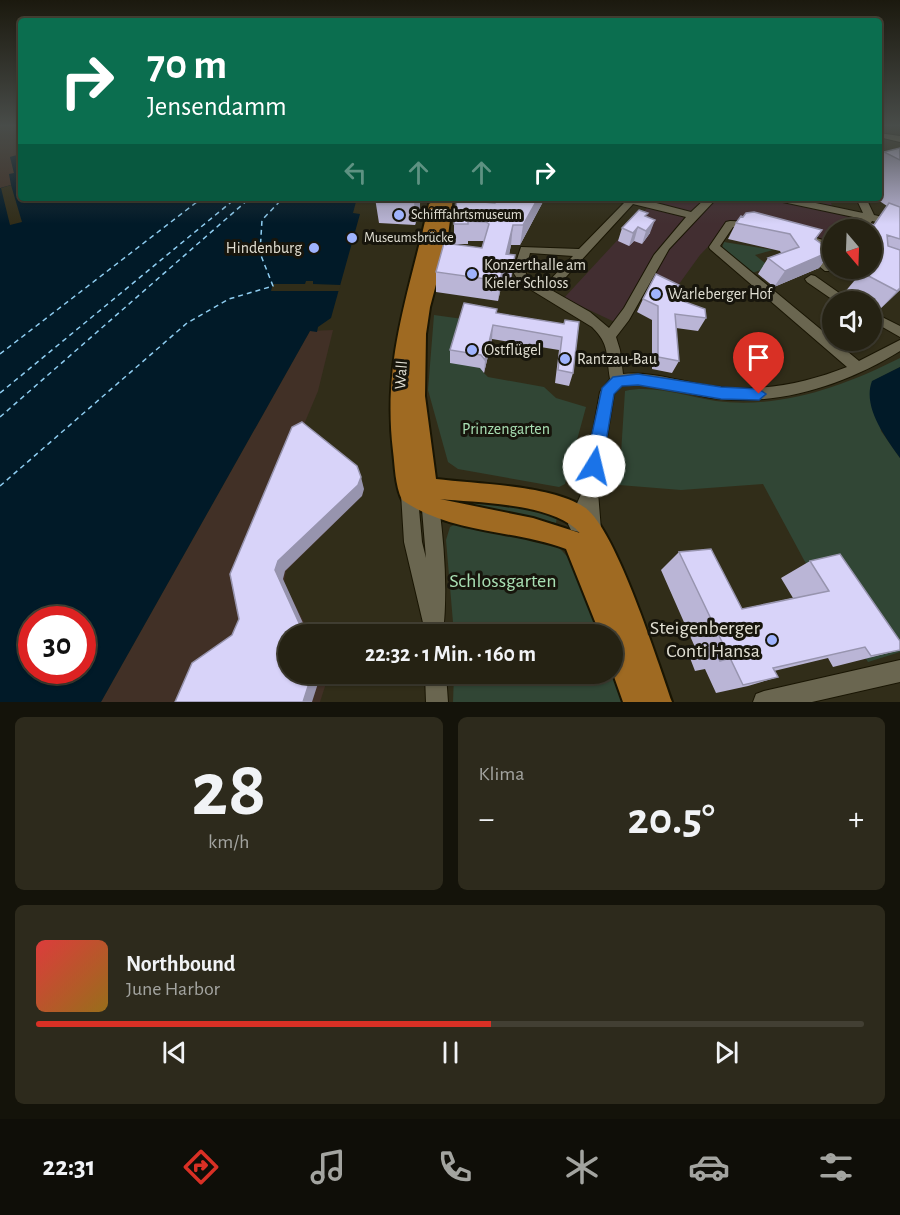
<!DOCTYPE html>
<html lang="de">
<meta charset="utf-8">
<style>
:root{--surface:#252213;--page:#2d2a1c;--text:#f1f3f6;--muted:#a3a4a0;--line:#423f33;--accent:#d93025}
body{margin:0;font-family:"Alegreya Sans",sans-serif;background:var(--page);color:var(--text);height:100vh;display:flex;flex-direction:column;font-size:22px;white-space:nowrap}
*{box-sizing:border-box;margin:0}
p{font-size:20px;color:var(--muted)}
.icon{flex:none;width:33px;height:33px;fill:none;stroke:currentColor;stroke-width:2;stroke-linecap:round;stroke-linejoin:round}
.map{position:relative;height:702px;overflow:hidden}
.panel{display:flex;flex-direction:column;gap:15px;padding:15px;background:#14130a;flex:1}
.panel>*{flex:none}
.banner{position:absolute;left:18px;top:18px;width:864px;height:183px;border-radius:6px;box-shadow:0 2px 4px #0004,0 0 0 2px var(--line);background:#0b6e4f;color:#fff;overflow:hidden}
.needle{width:39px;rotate:161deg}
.buttons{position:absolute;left:822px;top:219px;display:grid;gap:12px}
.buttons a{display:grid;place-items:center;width:60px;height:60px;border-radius:50%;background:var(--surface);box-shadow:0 2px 4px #0004,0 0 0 2px var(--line);font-size:30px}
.speed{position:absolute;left:18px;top:606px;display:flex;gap:12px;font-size:30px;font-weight:700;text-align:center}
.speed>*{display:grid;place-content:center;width:78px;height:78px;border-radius:50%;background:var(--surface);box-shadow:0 2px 4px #0004,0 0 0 2px var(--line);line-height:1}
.speed .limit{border:9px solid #d22;background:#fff;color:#111}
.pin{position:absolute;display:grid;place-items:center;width:51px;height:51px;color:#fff;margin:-62px -26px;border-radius:50% 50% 50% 0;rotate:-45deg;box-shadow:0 0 6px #0007}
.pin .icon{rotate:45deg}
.me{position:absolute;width:66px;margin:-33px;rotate:9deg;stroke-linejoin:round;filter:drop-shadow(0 0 4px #0008)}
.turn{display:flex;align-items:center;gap:21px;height:126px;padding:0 30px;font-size:27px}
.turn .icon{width:78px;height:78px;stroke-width:2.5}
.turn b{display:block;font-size:42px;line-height:51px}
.lanes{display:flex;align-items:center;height:57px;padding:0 30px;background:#0003;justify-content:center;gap:30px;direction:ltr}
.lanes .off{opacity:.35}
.big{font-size:45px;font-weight:700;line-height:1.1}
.panel .card{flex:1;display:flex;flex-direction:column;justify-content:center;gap:9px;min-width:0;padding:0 21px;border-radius:9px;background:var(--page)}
.panel .dial{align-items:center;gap:0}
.dial b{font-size:78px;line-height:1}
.song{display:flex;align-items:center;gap:18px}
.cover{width:72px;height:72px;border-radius:9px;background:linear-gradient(135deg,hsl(0 70% 55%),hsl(40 70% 35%))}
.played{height:6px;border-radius:3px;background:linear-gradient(90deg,var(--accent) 55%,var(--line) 55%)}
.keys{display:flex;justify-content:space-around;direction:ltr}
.heat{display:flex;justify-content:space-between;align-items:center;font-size:33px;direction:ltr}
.panel .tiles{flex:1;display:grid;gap:15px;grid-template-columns:1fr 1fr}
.card:last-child{grid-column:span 2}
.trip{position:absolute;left:278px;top:624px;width:345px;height:60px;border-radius:30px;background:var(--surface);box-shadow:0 2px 4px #0004,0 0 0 2px var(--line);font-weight:700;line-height:60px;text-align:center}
.menu{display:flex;height:96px;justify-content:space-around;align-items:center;background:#0f0e08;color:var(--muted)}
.menu .icon{width:42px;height:42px}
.menu .on{color:var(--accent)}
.menu b{font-size:27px;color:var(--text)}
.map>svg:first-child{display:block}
</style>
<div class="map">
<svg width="900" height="702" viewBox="0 0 900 702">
<rect width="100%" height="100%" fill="#312d19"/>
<path fill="#422e31" d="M634,198H830L833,211L864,218L857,229L832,230V246L730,224L700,255L674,291L648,283L623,326L564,298L648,207Z"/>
<path fill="#413026" d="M0,126H21V154L10,157L14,173L0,228Z
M333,330L318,391L305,422V435L361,479L364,489L362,496L286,571L284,583L310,634H288V674H329L320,702H101L310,331Z"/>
<path fill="#314635" d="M724,242L773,250L755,255L770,267L752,273L722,248Z
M434,315L463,319L483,372L488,377L544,387L556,398L586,407L565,484L559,487L458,469L448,462L428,390Z
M900,358V367L873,381L881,431L900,458V652L868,662L804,560L763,484L681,490L619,485L625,391C654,384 688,397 716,401C781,409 842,387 900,358Z
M453,499L540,509L557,517L556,523L492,510L455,507Z
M463,520C484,525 525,529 544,538C580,556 590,599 602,634H454L446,540L450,527Z
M612,664L624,702H453L454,674H612Z"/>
<path fill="#011a28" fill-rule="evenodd" d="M21,154V198H357L353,213L360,214L331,318L318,327L317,332L310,331L101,702H0V188L11,185L9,174L14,173L10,157ZM32,620H82V670H32Z
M900,367V458C886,438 862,407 872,381Z"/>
<path fill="#312d19" d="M11,185L22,222L10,225L1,188Z
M306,281H313V284L341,285L339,291H271L273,284H305Z"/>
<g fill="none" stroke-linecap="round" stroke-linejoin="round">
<path stroke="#8ecdf1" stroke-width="1.5" stroke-dasharray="5 4" stroke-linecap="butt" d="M0,354L202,198
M0,393L236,198
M0,417L250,198
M0,486L187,323L229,299L273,286L260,253L262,220L283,198"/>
<g stroke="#191503" stroke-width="2">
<path id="minor" d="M879,133L900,136V142L879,137Z
M605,198H637L691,212L706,198H717L669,249L629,320L616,337L620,350L623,374C652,371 682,382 711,386C757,393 804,384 847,367L710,249L709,247L726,222L730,221L753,222L758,225L753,228L733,227L720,246L859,361L900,340V351C845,385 778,407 712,398C683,393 650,380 621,386L614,394L598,492L601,530L598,536L588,541L582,538L579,532L571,530L568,524L582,492L600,392L610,379C606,356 610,344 592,327L520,283L513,272L521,247L579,249L624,203ZM633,204L686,217L654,255L624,308L609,328L590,312L553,291ZM530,253L573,256L544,286L528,277L525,272Z
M773,198H792L863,213L856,198H866L874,215L900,221V227L872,221L867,230H856L863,219L778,201Z
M801,233L832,243V249L797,238L796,236Z
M814,250L818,251L819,254L832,265L833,271H825L808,257V253Z
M811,275L815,276L852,302H836L807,282L805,279Z
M872,312L900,326V337L872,321Z
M415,483L421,485L423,491L429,489L435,491L438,497C444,543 448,588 443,634H423L424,627L404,542L401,493L403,487ZM421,497L426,558L422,542L418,498Z
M900,660V682L812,702H753L756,694L764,691Z
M425,674H446L448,702H426Z"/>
</g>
<g stroke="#191503" stroke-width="4">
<path id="major" d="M441,198H453L447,243L430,307L426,334L425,396L436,479C477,484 550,485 584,507C615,526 658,663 672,702H623L612,671V634H600L566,549C512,529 451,534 402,500C395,485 395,467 393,451C382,359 410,291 429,204L435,200L440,203ZM440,499C479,503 554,503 580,533L533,518Z"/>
</g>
<use href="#minor" fill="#6a6650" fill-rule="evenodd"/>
<use href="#major" fill="#9f6a22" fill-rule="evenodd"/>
</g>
<path fill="#bab5d6" d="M900,148V290L878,311L872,308V302H859L844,293L860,274L849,268H872V230L873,225L887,206L875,198H879V158L884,152Z
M375,198H420V210L415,225L379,223Z
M457,198H477V201L495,203L498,198H545L520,245H511L509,255H515L510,285L502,283L498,301L436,292V272L482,248L484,241H468V244H454V224Z
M646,217L650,233L642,244L634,241L629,246L618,241L622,228Z
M743,217L822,230L816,239L827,248L832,240V260L827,257L819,268L774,287L758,274L768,258L781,253L780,251L728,239L736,223Z
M643,299H677L706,318L698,331L676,328L679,361L672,373L652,369V320L637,312Z
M497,309V313L564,324L573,373L569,386L555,383L559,350L492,339L484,373L480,368L450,363V350Z
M679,552L742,609L793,598L781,578L810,561L900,650L833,667L828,658L774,671L778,677L748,686L716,693L705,669L695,671L690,658L698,654L661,570Z"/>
<path fill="#9794ae" d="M414,198H420V210L415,225Z
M473,198H477L476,211L471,201Z
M538,198H545L520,245L523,225Z
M655,220L650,233L642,244L646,231Z
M513,225L511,245L507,264L506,254Z
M638,227L634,241L629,246L633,233Z
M831,251L819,268L774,287L785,271Z
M515,255L512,275L510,285L513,265Z
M504,263L502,283L498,301L500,281Z
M683,287L677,300L674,298Z
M900,288V290L878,311L897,291Z
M493,325L492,339L484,373L485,360Z
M361,477L364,489L362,496L285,571L283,579L308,634H304L275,570L278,561Z
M312,674H321L312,702H303Z"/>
<path fill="#d8d3f9" stroke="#9794ae" stroke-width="1.5" d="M900,148V160L884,152Z
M457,198H473L471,201L495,203L498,198H538L523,225H513L506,254L515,255L513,265L504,263L500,281L436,272L444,243L482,248L489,224L486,222L468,221V224H454Z
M889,203L900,207V239L887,235L888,246L900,250V288L897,291L861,272L864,268H872V261L879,254L872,250V230H866L871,224L874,225Z
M639,210L648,213L645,216L655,220L646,231L638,227L633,233L622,228Z
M754,212L822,230L815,239L831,251L785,271L768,258L799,247L790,234L736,223L741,216L743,217L746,213Z
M656,274L683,287L674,298L705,309L706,318L675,314L679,361L658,357V306L643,299Z
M464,303L497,309L496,313L564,324L565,320L579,322L573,373L558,370L562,337L493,325L485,360L481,355L450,350Z
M302,422L357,466L361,477L358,485L278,561L275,570L304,634H288V674H312L303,702H175L192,663L232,635L239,619L230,574L292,427Z
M711,549L742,609L829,591L810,561L840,554L900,641V650L871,656L865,647L773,668L778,677L743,685L730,658L720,661L713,647L723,644L679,552Z"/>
<linearGradient id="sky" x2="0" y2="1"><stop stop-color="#1b190e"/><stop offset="0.56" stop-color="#484c49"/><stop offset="1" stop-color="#484c49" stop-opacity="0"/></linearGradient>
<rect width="900" height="224" fill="url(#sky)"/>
<path fill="#1a73e8" stroke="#114b97" stroke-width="1.5" d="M638,374L721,387L759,389L766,394L759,400L721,399L638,385L622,386L614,394L602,466L600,471L594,474L588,471L585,466L602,388L613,377Z"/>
<g fill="#9fb3fd" stroke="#17150c" stroke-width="2">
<circle cx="399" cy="215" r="6"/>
<circle cx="352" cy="238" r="6"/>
<circle cx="314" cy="248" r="6"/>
<circle cx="472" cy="274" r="6"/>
<circle cx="656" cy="294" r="6"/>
<circle cx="472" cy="350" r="6"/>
<circle cx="565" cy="359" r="6"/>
<circle cx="772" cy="640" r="6"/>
</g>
<g text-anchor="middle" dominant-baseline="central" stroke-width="6" stroke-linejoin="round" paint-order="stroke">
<g font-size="14" fill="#e1dfd3" stroke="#17150c" text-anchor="start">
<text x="411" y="215">Schifffahrtsmuseum</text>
<text x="364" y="238">Museumsbrücke</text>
</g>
<g font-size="16" fill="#e1dfd3" stroke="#17150c" text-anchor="start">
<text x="302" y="248" text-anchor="end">Hindenburg</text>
<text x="484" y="265">Konzerthalle am<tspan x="484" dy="18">Kieler Schloss</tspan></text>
<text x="668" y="294">Warleberger Hof</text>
<text x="484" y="350">Ostflügel</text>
<text x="577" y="359">Rantzau-Bau</text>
</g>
<g font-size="16" fill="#e1dfd3" stroke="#17150c">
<text transform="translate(401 375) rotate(-86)">Wall</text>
</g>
<g font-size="16" fill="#a9e0b4" stroke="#17150c">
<text x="506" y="429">Prinzengarten</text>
</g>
<g font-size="20" fill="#a9e0b4" stroke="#17150c">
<text x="503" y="581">Schlossgarten</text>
</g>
<g font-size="20" fill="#e1dfd3" stroke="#17150c" text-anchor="end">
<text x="760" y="628">Steigenberger<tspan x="760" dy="23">Conti Hansa</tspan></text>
</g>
</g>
</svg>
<div class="buttons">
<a><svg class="needle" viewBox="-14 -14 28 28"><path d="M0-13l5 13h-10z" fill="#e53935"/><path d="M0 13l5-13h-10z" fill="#a3a4a0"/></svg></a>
<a><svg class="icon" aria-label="sound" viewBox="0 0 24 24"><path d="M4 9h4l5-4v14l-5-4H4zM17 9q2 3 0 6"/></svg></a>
</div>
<div class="speed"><div class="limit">30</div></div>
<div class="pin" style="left:759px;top:394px;background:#d93025"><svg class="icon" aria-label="arrive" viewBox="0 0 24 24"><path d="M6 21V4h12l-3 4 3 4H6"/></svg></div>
<svg class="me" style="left:594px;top:466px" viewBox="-20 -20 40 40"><circle r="19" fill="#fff"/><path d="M0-13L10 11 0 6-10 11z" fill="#1a73e8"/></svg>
<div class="trip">22:32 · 1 Min. · 160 m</div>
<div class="banner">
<div class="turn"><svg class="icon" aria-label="right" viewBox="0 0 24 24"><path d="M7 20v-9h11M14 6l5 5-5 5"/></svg><div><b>70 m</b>Jensendamm</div></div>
<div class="lanes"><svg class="icon off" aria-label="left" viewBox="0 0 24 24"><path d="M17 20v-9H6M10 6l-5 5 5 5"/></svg><svg class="icon off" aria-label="ahead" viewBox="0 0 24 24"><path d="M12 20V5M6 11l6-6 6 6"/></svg><svg class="icon off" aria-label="ahead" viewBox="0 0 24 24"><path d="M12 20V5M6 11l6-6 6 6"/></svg><svg class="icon" aria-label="right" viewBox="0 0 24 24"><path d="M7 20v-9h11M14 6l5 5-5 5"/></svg></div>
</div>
</div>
<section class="panel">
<div class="tiles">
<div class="card dial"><b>28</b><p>km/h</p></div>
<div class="card"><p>Klima</p>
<div class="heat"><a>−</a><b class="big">20.5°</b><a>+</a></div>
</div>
<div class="card">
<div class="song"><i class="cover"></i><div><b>Northbound</b><p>June Harbor</p></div></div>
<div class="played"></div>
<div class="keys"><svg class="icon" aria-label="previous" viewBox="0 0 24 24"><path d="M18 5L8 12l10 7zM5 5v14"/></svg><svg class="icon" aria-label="pause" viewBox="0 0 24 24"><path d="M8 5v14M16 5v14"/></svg><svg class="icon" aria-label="next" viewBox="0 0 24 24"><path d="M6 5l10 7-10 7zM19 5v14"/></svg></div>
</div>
</div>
</section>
<nav class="menu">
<b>22:31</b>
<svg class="icon on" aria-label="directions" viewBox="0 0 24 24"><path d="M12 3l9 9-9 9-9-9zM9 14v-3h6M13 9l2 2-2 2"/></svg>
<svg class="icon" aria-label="music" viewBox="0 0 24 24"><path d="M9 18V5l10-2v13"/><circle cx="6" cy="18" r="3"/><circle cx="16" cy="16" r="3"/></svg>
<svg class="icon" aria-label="phone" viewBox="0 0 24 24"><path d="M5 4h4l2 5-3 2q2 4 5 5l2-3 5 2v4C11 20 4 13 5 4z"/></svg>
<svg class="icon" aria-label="climate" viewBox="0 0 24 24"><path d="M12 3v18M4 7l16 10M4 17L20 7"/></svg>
<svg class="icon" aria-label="car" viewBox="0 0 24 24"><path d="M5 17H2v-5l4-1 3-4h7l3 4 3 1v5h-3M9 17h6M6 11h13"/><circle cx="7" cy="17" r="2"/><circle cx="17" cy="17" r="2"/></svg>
<svg class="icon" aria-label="filters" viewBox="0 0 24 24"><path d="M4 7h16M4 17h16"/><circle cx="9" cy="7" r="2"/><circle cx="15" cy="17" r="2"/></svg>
</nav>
